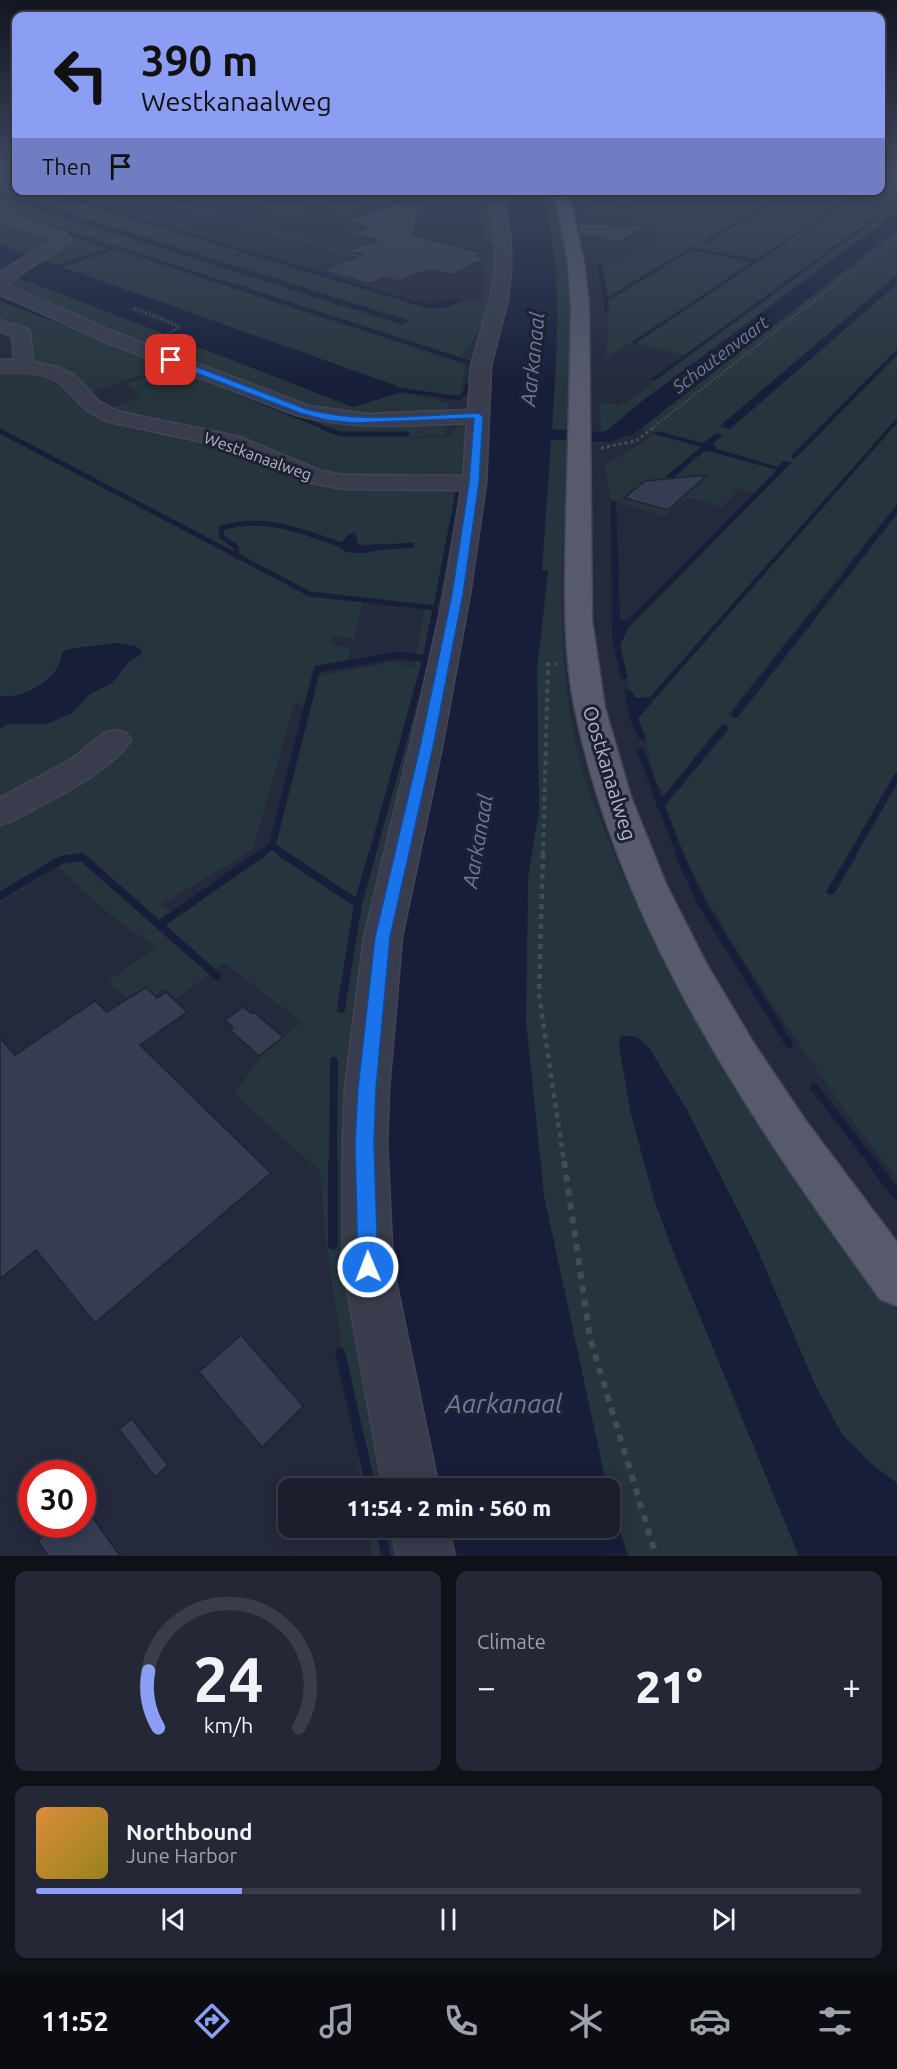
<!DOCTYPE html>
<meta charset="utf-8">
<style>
:root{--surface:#1b1f2d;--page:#242735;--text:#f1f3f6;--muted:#a0a2aa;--line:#393d49;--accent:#8c9df4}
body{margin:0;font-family:Ubuntu,sans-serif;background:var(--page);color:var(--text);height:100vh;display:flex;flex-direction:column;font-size:22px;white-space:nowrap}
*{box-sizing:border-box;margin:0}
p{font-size:20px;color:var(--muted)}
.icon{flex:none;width:33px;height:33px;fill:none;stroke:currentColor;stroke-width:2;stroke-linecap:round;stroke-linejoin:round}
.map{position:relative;height:1556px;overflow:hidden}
.sheet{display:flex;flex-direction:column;gap:15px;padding:15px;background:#0f1119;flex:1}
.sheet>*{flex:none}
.top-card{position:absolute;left:12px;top:12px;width:873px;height:183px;border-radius:12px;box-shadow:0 3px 15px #0003,0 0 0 2px var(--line);background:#8c9df4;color:#111;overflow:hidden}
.speed{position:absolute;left:18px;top:1460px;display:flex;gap:12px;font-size:30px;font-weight:700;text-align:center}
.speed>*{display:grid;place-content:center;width:78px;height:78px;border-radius:50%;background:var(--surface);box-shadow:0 3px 15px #0003,0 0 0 2px var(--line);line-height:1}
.speed .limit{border:9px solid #d22;background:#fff;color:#111}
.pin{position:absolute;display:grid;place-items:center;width:51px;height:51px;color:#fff;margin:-26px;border-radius:12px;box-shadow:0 3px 9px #0006}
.me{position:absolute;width:66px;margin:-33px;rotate:359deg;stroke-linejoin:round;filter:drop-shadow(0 0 4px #0008)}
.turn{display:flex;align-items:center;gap:21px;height:126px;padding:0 30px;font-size:27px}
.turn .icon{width:78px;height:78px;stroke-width:2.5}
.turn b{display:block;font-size:42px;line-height:51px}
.then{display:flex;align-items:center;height:57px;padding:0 30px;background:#0003;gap:12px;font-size:22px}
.big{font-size:45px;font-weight:800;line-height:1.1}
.sheet .widget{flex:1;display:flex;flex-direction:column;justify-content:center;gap:9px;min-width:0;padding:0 21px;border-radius:12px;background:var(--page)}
.sheet .dial{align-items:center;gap:0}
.dial svg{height:156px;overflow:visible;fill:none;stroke:var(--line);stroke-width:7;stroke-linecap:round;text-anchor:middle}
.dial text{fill:var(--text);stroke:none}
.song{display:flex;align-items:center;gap:18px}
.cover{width:72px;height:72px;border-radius:9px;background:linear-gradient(135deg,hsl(30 70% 55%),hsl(50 70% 35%))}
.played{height:6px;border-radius:3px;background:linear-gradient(90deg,var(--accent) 25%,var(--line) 25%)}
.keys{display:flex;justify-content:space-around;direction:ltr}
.heat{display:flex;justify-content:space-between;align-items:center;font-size:33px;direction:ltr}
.sheet .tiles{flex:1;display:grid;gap:15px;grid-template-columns:1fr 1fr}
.widget:last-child{grid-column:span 2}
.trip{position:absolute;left:278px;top:1478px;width:342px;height:60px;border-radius:12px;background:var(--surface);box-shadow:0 3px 15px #0003,0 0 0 2px var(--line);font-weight:800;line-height:60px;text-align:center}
.tab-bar{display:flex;height:96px;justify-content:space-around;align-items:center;background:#0b0c12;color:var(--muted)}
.tab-bar .icon{width:42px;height:42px}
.tab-bar .on{color:var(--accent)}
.tab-bar b{font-size:27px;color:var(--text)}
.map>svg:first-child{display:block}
</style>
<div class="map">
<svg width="897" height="1556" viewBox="0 0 897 1556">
<rect width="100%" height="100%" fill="#24293c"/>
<path fill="#26353d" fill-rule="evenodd" d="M897,170V201L686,355L636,343L848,201L877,206L857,195L863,191L880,190L881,179Z
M0,178L16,183V190L40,191L427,308L434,309L462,301H481L484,288L485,251L495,254C492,292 490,322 463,353L464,359L0,209V198L401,325L410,321L0,191Z
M388,190L396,193L386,197L394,199L374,203L326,191Z
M722,190L788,191L770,202L718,193Z
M194,191H321L372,203L346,213L313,204L324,199L311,205L317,206L289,215Z
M447,191H490L497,245H484L483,199Z
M542,191H553L568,265L572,316L571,430L552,429C556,347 564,271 542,191Z
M609,191H653L591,222L586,201Z
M658,191L710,193L702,191H717L713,193L767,203L703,242L706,243L794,191H861L757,259L697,249L695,245L608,297L602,263H616L672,236L645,229L654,224L610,215Z
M897,204V212L637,405L608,430L601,432L599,402L616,404L617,408L653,384L648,383L650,380L654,381Z
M0,213L108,249L55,265L45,261L19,278L353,407L402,392L448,403L449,425L444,435L393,438L451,437L467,405L472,354L477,355L460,478L335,476L105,410L142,397L135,394L139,392L125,385L156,374L150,372L87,394L30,365L25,347L0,324V272L30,256L0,245Z
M897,230V275L720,426L730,429L897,284V349L791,456L796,458L897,356V418L650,697L636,698L630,690L620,645L628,628L791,463L784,461L778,467L717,449L713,444L716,433L705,442H699L641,429Z
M114,249L465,365L461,395L446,397L397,386L61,267Z
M691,250L752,263L606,358L609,312L607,301Z
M0,367L58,376L90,407L211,438L288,471L460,486L433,668L370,924L394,1488H362L324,1226L320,1171L234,1094L262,1055L302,1022L224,963L176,999L165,989L138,1008L108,981L156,947L114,918L58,867L0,903ZM355,532L358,544L360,545L388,544L358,553L346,552L341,541ZM364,599L425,610L413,668L394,662L318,676L273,846L274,851L272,847L170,912L161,905L253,849L295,701L303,706L316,669L347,664L351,648L331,645L334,636L354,639Z
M897,423V503L728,714L737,719L897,515V772L827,892L832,894L897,782V1178C850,1120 810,1060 769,999C729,937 689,876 665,806L730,729L720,725L666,794L655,784L646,739L638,718Z
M655,434L702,447L665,477L672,479L703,452L709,451L777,470L755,492L740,488L722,507L689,497L664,516L611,500L605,466Z
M551,439L571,440L567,448C563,548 554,665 580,762C587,790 598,816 610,843C620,869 629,895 647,916L846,1242L897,1311V1483L870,1463L842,1434L816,1387L755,1244L687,1110L649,1048L619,1045L631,1114L654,1199L673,1251L799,1556H628L609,1497L544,1196L526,1022L528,877L539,810L537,668L548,572L542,571Z
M368,1527H400L405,1556H372Z"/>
<path fill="#181e39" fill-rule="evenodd" d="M861,190L863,191L857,197L879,206L848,201L636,343L632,342L752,262L691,250L608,301L609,312L605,311L597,263H602L608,297L695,245L699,246L698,249L757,259Z
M41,191H51L418,302C436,305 450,296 462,300L446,308H427L245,253L230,257L241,252Z
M504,191H542C564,272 557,346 552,429L556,430L555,439H551L542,570L548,571L537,668L539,810L528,877L526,1022L544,1196L607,1488H437L393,1267L384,1189L385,1117L397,949L475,569L488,476L493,357L510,288L511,241Z
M0,192L409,321L402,324L0,197Z
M897,201V204L654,381L650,380Z
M897,212V230L632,435L601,440V432L608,430L637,405Z
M0,245L30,256L1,272Z
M45,261L397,386L402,392L353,407L18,277ZM136,307L154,311L184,327L172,331L175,328C162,321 141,317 127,309Z
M897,275V284L730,429L720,426Z
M897,418V423L638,718L646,739H639L630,719L624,690H630L636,698L650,697Z
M658,431L699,442H705L716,433L723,435L713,444L717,449L777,467L784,461L792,462L628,628L620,645L628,678L621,679L612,637L611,500L616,502L620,620H628L777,470L709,451L703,452L672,479L665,477L701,447L655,434Z
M355,532L358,544L360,545L388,544C378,553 354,556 342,550L339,545L347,536Z
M117,643L135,646L142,650L140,655L129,662L112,683L90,694L71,714L46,724H8L0,729V696C21,699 49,684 59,665C61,661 61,656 63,651C68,648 109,644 117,643Z
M621,1035L637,1037L649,1048L687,1110L755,1244L816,1387L842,1434L870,1463L897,1483V1556H799L673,1251L654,1199L631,1114L619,1045Z
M609,1496L628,1556H454L447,1527H609Z"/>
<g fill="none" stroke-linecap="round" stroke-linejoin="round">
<path stroke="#181e39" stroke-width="3" d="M0,210L116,248L54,268L58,269
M705,242L791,190
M123,250L227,284"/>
<path stroke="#181e39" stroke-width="4" d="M222,282L471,363L470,366
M0,299L76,328
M203,379L328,429
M393,389L459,398L466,391L467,386
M821,429L897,352"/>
<path stroke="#181e39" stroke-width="5" d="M324,428L340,434H407
M0,431L310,594L435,608
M794,456L822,428
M376,548L412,545
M237,557L236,547L222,537L221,528C266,514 305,533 348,547
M434,616L458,492
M813,616L897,509"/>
<path stroke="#181e39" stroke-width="7" d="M426,659L435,614
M735,714L814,614
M641,752L680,855
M660,806L724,728
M272,846L285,855
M259,855L272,846L317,669L398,655L426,659L372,855
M852,855L897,777"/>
<path stroke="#181e39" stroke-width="8" d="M283,854L358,904
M679,854L702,904L789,1044
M831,891L853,854
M0,896L61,860L82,857L217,976
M159,925L261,854
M341,1009L358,904L372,854
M814,1087L872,1162
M333,1162L334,1061"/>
<path stroke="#181e39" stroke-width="10" d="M871,1161L897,1195
M333,1245V1161
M340,1352L371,1488
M380,1527L386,1556"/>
<path fill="#181e39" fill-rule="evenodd" d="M629,417L634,419L637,422L634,425L616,440L610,442L527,439L519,434L527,429L606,432L624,419Z"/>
</g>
<path fill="#363c52" stroke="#1f2333" stroke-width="1.5" d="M406,201L421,203L413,235L481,253L476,256L486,258L451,275L431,269L399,281L385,278L369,284L322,270L363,255L347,251L377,240L349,233L368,227L346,221Z
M578,224L650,225L618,243L580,234Z
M707,475L668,510L624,498L645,481Z
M146,987L157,998L166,992L187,1012L140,1045L271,1173L95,1323L36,1250L0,1279V1038L15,1055L95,1001L107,1012Z
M243,1007L252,1014L254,1012L283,1037L259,1056L230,1030L233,1028L225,1020Z
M241,1335L303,1406L262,1447L199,1372Z
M132,1419L168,1465L155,1477L119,1429Z
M82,1503L120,1556H48L38,1541L56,1524H82Z"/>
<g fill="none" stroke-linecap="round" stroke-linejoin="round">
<g stroke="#414555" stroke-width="3">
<path id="minor" d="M489,190H503L511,245V271L508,299L491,366L486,483L470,594L442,747L402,937L389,1088L387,1142L393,1267L439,1488H383L343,1267V1142L345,1088L364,937L410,747L444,594L461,490L343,489L307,482L226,447L106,421L86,410L59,382L46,376L24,372H0V360H14L12,336L0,331V320L28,329L30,333L33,362L58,367L73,374L100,402L120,412L240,437L321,471L343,475L463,476L467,423C408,426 353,430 296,415L98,339L0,294V272L55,239L0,220V211L66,233L71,241L12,280L9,283L10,286L112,331L309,406L368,414L468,410L471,366L490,299L495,271V245Z
M115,730L126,733L131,740C107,776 49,800 12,821L0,825V798L72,759L104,733Z
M390,1527H448L455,1556H397Z"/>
</g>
<g stroke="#414555" stroke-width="3">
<path id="major" d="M554,190H568L584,262L589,306L592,620L605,708L631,797L666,884L706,963L753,1042L806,1121L897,1242V1306L880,1299C751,1121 620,929 575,710C562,646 565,581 566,516C568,446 570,376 571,306L568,262Z"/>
</g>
<path stroke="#3f4e55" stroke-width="1.5" stroke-dasharray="2 2" stroke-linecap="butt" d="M126,190L374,261
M836,284L897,236"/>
<path stroke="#3f4e55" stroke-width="2" stroke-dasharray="2 2" stroke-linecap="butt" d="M134,308L176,325L178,328L162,337
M651,429L838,282"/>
<path stroke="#3f4e55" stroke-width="3" stroke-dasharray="3 3" stroke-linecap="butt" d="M601,448L636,441L653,428"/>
<path stroke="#3f4e55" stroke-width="4" stroke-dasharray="4.5 4.5" stroke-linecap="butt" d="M543,855L548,664H557"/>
<path stroke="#3f4e55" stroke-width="4.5" stroke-dasharray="5 5" stroke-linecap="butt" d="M543,854L539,995L564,1162"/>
<path stroke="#3f4e55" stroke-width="6" stroke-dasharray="7 7" stroke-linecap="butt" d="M564,1161L590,1338L656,1556"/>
<use href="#minor" fill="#383c4c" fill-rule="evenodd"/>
<use href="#major" fill="#565a6c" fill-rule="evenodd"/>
</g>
<linearGradient id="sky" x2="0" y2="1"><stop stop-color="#141721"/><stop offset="0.44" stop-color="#3f4961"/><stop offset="1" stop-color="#3f4961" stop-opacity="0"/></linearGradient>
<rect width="897" height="387" fill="url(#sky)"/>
<path fill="#1a73e8" stroke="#114b97" stroke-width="1.5" d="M168,358H174L306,409C361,424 422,415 478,413L483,416L479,483L463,594L433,747L390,937L376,1088L374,1142L378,1267L375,1274L368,1277L361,1274L358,1267L355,1142L358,1088L375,937L420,747L452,594L469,483L474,418L354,423L326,420L300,413L168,362Z"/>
<g text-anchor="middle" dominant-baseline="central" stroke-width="6" stroke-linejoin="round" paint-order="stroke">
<g font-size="16" fill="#b4b7c7" stroke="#1d2131">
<text transform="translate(258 456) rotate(20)">Westkanaalweg</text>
</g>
<g font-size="18" font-style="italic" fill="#6e79a5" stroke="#1d2131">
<text transform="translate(720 354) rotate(-37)">Schoutenvaart</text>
</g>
<g font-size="20" fill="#b4b7c7" stroke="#1d2131">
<text transform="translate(610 773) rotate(73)">Oostkanaalweg</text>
</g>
<g font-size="21" font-style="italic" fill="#6e79a5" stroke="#1d2131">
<text transform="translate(532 359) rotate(-84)">Aarkanaal</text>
<text transform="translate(477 841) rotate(-80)">Aarkanaal</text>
</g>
<g font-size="26" font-style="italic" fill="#6e79a5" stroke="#1d2131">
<text x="504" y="1403">Aarkanaal</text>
</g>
</g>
</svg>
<div class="speed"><div class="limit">30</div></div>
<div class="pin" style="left:171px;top:360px;background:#d93025"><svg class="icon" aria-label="arrive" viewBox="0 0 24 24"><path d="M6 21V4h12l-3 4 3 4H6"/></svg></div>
<svg class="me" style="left:368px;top:1267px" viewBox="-20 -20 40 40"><circle r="17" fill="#1a73e8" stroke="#fff" stroke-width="3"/><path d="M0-11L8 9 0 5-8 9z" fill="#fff"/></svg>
<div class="trip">11:54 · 2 min · 560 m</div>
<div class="top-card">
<div class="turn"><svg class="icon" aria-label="left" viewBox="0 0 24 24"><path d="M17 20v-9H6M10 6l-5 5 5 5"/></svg><div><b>390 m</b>Westkanaalweg</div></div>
<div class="then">Then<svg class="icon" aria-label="arrive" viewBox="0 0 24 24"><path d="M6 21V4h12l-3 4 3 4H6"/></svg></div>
</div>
</div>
<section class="sheet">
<div class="tiles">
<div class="widget dial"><svg viewBox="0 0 100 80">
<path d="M14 69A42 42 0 1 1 86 69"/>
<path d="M14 69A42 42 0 0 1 9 40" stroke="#8c9df4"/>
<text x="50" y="56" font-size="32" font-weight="700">24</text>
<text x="50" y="72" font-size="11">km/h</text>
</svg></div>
<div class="widget"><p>Climate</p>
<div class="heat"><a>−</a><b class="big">21°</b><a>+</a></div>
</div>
<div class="widget">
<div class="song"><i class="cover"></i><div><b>Northbound</b><p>June Harbor</p></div></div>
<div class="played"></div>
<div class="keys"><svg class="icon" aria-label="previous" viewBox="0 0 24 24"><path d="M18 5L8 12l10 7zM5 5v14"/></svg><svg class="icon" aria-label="pause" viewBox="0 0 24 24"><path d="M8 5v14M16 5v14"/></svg><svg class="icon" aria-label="next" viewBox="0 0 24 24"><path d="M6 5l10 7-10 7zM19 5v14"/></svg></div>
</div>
</div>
</section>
<nav class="tab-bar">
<b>11:52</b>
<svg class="icon on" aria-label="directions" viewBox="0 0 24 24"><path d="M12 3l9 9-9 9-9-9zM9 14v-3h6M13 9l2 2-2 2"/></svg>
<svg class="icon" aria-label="music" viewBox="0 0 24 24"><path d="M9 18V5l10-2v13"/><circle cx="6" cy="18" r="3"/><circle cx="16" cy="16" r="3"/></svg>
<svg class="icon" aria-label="phone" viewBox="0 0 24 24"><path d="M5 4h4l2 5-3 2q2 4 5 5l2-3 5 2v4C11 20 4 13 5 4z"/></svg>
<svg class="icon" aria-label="climate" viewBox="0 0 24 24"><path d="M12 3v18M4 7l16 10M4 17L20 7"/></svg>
<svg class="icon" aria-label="car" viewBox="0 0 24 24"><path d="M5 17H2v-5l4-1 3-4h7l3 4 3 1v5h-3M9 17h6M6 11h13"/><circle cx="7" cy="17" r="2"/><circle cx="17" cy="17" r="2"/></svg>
<svg class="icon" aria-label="filters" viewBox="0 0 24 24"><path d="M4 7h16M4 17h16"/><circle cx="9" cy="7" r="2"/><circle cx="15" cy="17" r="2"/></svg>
</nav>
